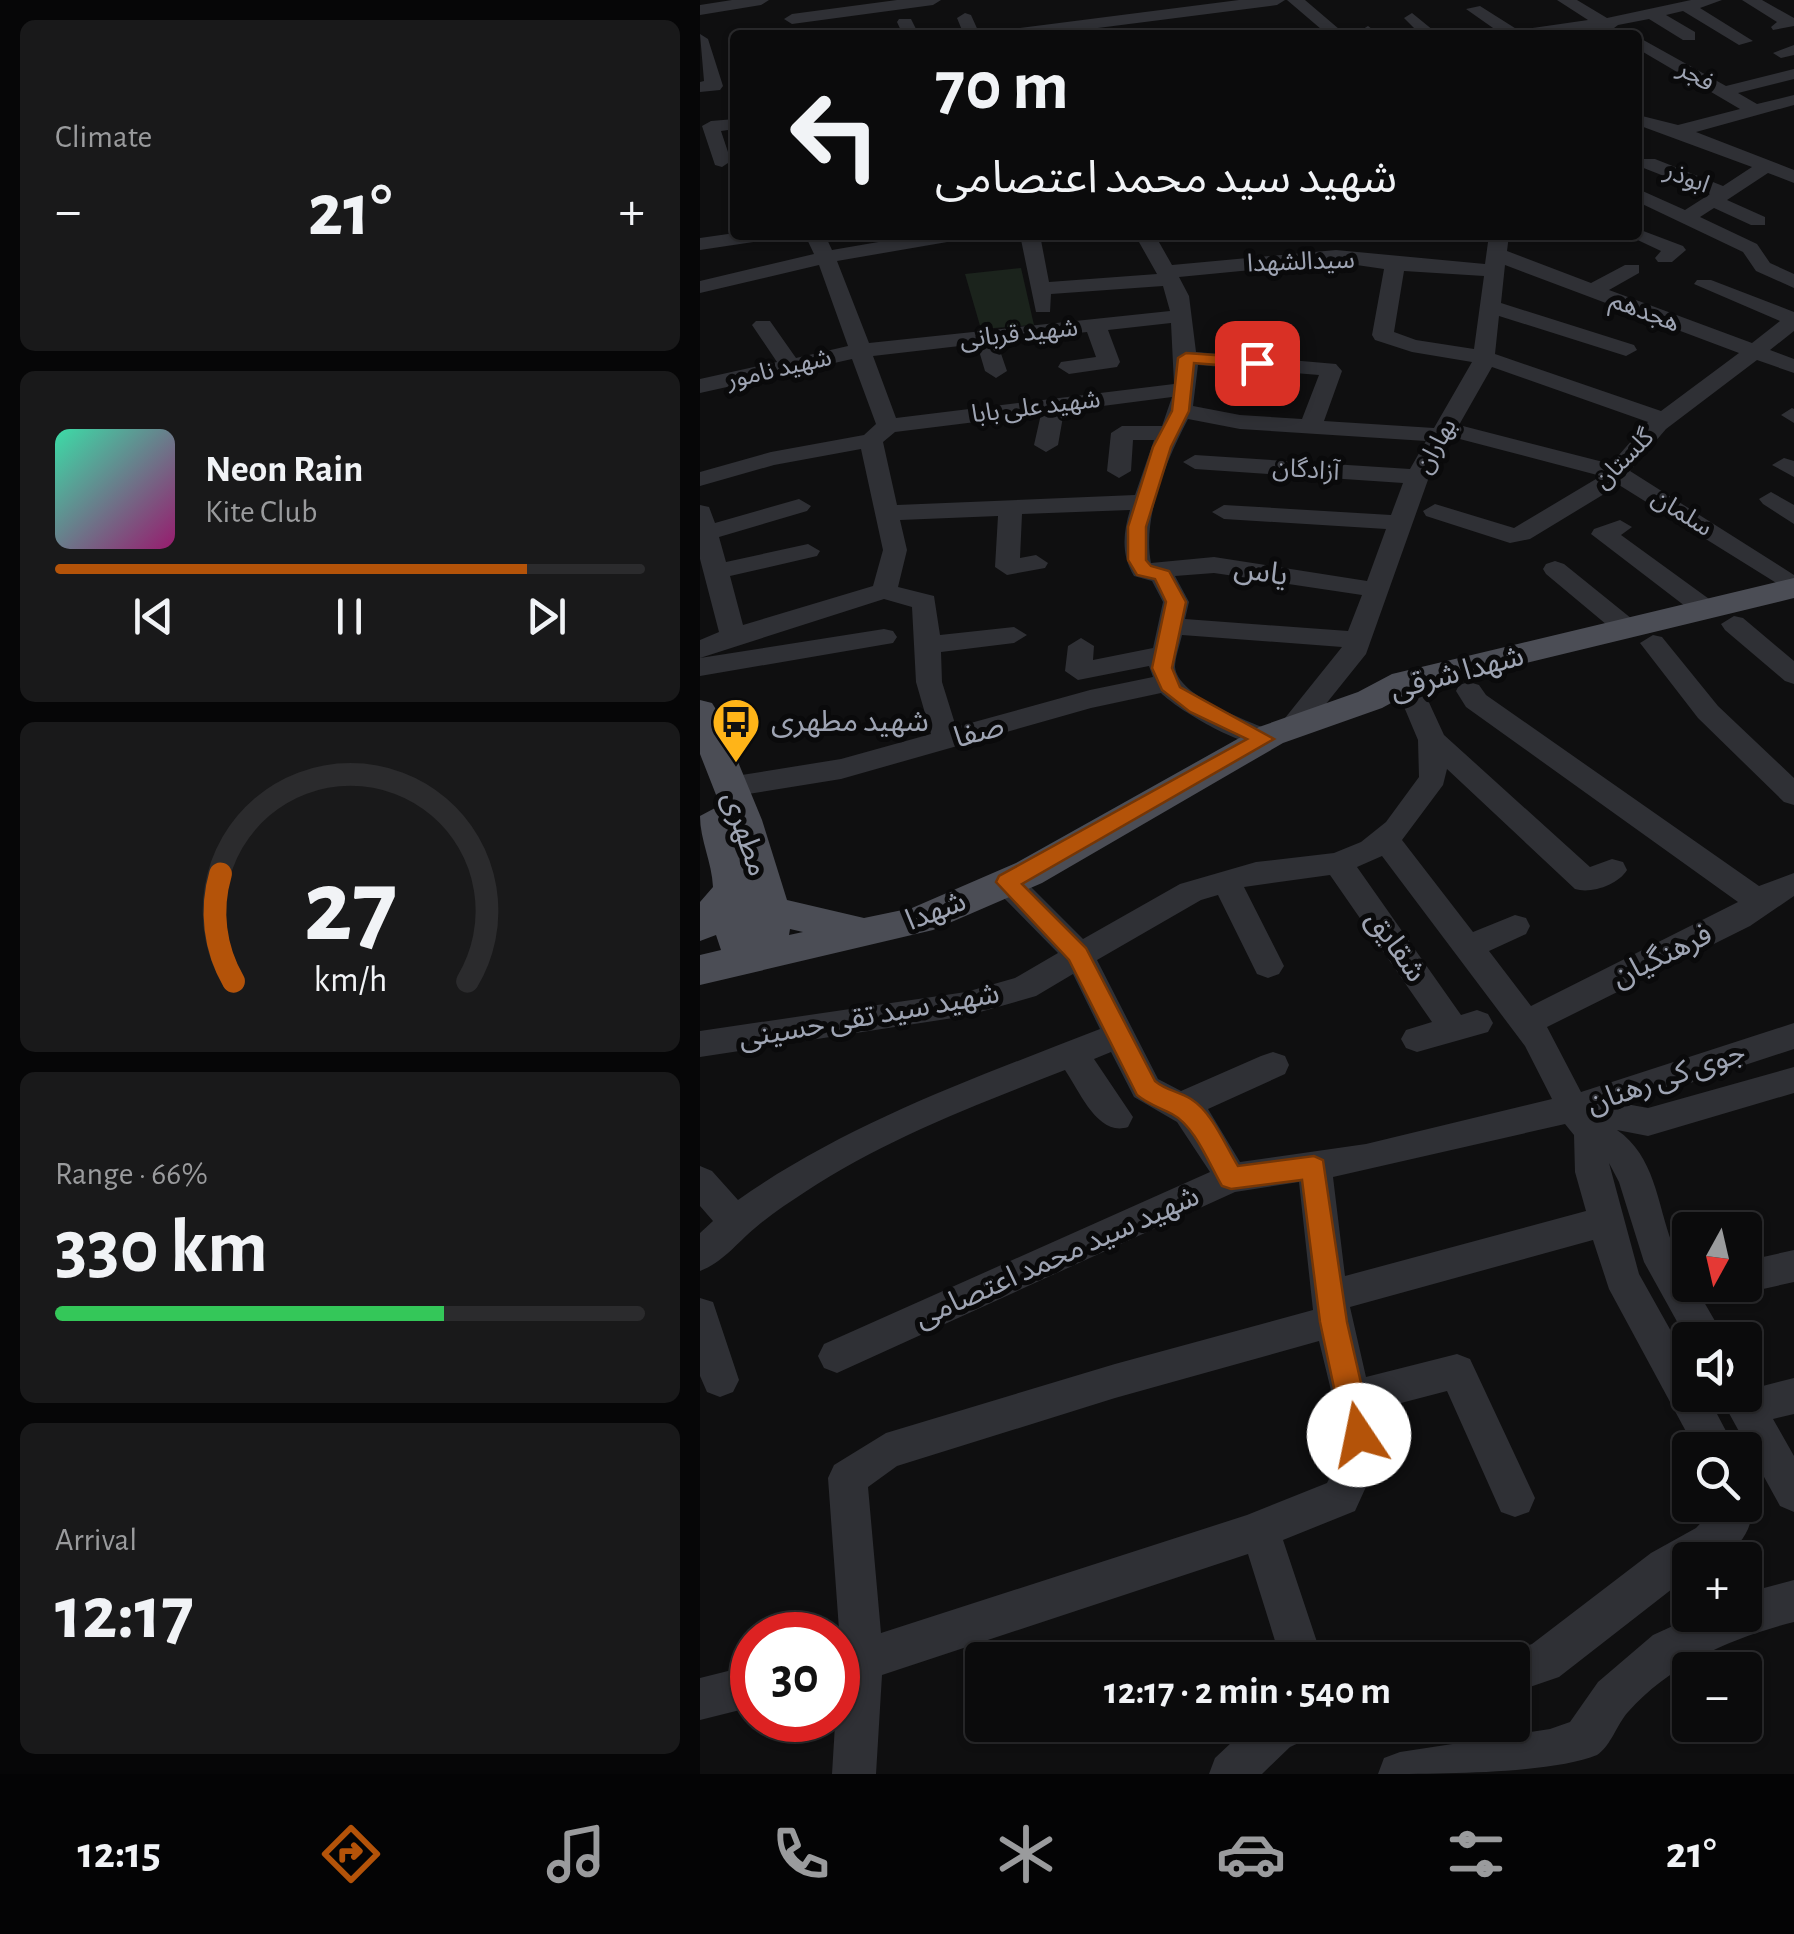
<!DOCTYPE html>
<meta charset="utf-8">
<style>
:root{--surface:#0b0b0c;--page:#19191a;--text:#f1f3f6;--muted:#9a9b9d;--line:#2b2b2d;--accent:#b45309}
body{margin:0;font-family:"Alegreya Sans","Noto Sans Arabic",sans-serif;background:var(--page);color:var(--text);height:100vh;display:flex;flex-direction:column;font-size:38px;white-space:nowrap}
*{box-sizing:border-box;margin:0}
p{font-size:32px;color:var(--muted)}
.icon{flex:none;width:55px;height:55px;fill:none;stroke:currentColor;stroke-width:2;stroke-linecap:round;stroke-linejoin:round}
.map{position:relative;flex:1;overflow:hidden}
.sheet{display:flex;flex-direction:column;gap:20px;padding:20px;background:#060607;width:700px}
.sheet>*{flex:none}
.banner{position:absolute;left:30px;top:30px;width:912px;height:210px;border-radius:10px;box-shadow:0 2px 8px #0004,0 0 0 2px var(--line);background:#0b0b0c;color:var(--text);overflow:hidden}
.needle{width:65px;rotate:188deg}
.tools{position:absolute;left:972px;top:1212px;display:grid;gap:20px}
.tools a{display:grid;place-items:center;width:90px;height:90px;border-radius:10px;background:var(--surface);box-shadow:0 2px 8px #0004,0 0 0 2px var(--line);font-size:50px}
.speed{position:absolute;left:30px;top:1612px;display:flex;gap:20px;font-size:50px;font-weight:700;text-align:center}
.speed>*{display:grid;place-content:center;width:130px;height:130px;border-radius:50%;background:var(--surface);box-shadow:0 2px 8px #0004,0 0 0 2px var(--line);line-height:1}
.speed .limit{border:15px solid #d22;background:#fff;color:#111}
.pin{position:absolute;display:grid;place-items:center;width:85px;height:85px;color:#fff;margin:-42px;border-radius:20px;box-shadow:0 5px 15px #0006}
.me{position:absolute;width:110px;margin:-55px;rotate:349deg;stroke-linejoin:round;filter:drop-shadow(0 0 8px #0008)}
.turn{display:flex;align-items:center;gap:35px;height:210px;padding:0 40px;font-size:45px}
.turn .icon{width:130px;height:130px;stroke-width:2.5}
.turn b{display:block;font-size:70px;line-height:85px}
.big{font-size:75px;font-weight:700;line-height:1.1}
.sheet .widget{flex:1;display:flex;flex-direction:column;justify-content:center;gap:15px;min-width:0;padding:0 35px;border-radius:15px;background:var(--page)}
.sheet .dial{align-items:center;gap:0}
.dial svg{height:260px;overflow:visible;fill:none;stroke:var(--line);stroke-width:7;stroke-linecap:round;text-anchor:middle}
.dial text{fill:var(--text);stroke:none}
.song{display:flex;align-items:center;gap:30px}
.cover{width:120px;height:120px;border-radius:15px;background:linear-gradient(135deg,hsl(160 70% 55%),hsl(320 70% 35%))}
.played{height:10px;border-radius:5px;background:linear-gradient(90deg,var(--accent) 80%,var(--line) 80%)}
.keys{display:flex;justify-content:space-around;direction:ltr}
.heat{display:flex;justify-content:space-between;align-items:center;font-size:55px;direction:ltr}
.charge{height:15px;border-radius:8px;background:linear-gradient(90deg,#34c759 66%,var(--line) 0)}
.trip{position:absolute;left:265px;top:1642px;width:565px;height:100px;border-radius:10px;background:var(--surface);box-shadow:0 2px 8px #0004,0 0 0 2px var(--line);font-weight:700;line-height:100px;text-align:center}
.tab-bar{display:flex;height:160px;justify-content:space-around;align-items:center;background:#040405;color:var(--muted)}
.tab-bar .icon{width:70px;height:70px}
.tab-bar .active{color:var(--accent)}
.tab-bar b{font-size:45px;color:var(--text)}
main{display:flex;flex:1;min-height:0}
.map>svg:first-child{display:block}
</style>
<main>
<section class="sheet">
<div class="widget"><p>Climate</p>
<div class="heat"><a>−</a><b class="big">21°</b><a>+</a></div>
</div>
<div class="widget">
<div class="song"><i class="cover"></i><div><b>Neon Rain</b><p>Kite Club</p></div></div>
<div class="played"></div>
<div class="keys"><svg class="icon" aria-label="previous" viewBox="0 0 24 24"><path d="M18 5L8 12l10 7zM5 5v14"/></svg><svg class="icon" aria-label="pause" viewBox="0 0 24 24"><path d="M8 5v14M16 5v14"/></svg><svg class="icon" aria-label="next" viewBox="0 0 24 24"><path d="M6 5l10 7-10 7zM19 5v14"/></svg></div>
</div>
<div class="widget dial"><svg viewBox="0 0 100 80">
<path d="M14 69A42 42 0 1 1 86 69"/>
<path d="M14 69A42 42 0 0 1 10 36" stroke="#b45309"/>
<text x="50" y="56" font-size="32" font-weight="700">27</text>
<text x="50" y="72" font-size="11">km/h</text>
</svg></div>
<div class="widget"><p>Range · 66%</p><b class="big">330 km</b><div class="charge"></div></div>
<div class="widget"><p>Arrival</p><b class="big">12:17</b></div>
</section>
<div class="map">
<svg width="1094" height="1774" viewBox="0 0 1094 1774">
<rect width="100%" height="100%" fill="#0f0f10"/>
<path fill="#1b231c" d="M321,268L334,325L281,329L265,274Z"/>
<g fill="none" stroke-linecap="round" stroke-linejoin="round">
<path fill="#2f3035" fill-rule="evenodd" d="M32,0H69L61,5L0,15V5Z
M197,0H241L233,5L92,24L84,19L92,14Z
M539,0H585L577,5L343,35H296L304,30Z
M587,0H605L646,35H628Z
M857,0H877L907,18L991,0H1022L1000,8L1053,41L1039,45L983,11L966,15L995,32V40H983L949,19L918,25L910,31L803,35L766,9L780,6L818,30L888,20Z
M1042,0H1062L1094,18V26L1073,30L1071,27L1077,22Z
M265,13L271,15L280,35H264L257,18Z
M712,13L739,35H721L704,18Z
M199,19H211L219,35H203L197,22Z
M668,26L680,35H663L660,31Z
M0,34L8,39L23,86L20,90L0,92V82L4,81Z
M938,37L1026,86L1094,69V79L1038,93L1057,104L1094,95V105L996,132L1094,170V183L1068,173L1027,200L1065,217V225H1051L1014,208L1000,217L1057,244L1070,263L1094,274V288L1056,271L1043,252L938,202V189L985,210L1010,194L941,167V159H955L1023,186L1052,167L938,125V115L978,125L1040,109L938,49Z
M1094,45V55L1081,58L1073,53Z
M35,119V129L21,131L31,161L22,167L15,165L2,126L11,121Z
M938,229L983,246L986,250L972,262H958L955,258L961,251L927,235H938Z
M35,233L70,235L60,241L0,250V238Z
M105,235H125L132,250L219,235H263L253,241L137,261L169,343L470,311L463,286L351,294L350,312H336L320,235H340L349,282L457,274L435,235H455L472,265L636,250L785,264L789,235H809L807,251L891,283L925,265H939V273L909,290L1052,343L1080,321L994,284L997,280H1011L1094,312V331L1070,350L1094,359V373L1057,360L966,429L930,471L1094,575V594L919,485L830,539L810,543L726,516L723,511L735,504L814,528L901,476L752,437L729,477L666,654L601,735H581L577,728L642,647L482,635C480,644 475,658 475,667C478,697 549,721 574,732L578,739L574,746C549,752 479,711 461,693L391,708L141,779L29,797L19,794L15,787L19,780L29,777L141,759L231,734L216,682L212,607L184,599L0,658V640L19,632L0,559V505L9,507L15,523L99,499L111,506L107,511L19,537L26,562L108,544L120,551L117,556L30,576L43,625L173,586L183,550L161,449L74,465L0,486V472L71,452L164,435L176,424L152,359L0,393V379L77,362L52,325L56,321H70L96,358L148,346L119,265L0,293V281L114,254ZM636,262L684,269L672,335L675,340L712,352L772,362L734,428L624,421L642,371L636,364L496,352L489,296L479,277ZM805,265L1039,353L961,411L795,354L799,316L926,356L937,350L934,345L801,303ZM704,271L784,276L774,349L716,340L694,332ZM471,323L474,384L196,418L173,356L277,344L285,371L296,378L307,371L297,342L387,332L396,357L361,362L358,367L369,374L417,367L420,362L408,330ZM498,365L619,375L602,419L540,415L493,406ZM792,367L948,422L911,464L759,425ZM472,397L462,426H422L411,433L407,471L419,478L431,471L433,440H454L435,495L197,505L183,442L195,432L341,414L334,445L346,452L358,445L364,411ZM488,419L540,429L726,441L710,469L495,455L483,462L495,469L703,483L691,515L524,505L512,512L524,519L686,529L667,581L514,557L451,563C442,517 467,459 488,419ZM430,510C423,533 421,555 434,576L452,581L463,602L453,648L393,660L394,646L381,638L368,646L365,671L378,680L449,666L453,677L390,690L256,727L242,682L241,652L314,643L327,635L314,627L240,635L234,596L198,587L207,550L200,520L298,516L295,567L307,575L345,568L348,563L336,555L320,558L322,514ZM514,573L662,595L648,631L485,619L489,602L475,576Z
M1092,408L1094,409V423L1081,415Z
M1084,458L1094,461V477L1072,465Z
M1071,492L1094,505V524L1063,504L1059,499Z
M920,520L932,527L921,535L1016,604L1020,610L1016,616H998L891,534L894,529Z
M855,561L864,564L937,623L941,629L937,635H919L846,574L843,569L846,564Z
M1034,616L1043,618L1094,661V684L1085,681L1025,630L1021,624Z
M184,629L193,631L197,637L193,643L0,676V658Z
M953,635L962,637L1018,706L1094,778V805L1084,802L998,718L940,643Z
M769,682L779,685L786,695L1059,886L1094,873V896L1050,926L847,1027L881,1092L1094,1023V1049L926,1104L948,1108L1094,1067V1093L948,1136L917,1130C955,1156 957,1203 972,1243C978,1259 990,1272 990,1285H1028L1023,1296L1004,1302L1026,1340H990V1345L944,1262L919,1182L909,1163L939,1274L990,1365V1395H1007L1036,1450H996L909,1289L893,1240L650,1307L666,1377L757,1354L770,1359L835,1498L829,1512L815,1517L801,1512L747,1391L674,1410L680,1456L655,1511L583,1540L623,1660H581L548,1554L182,1675L176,1774H132L140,1643L128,1478L134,1465L186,1433L415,1364L613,1310L599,1182L535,1192L137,1373L124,1368L118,1356L124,1344L510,1172L477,1122L434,1097L411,1052L394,1059L433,1117L428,1127C398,1137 380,1092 365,1070C276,1105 185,1139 105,1192C88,1203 70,1215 55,1228C37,1243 22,1263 0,1271V1233L13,1221L0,1206V1166L12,1171L38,1200C149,1122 275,1078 400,1029L373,974L336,996L266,1016L0,1057V1031L266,992L315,978L358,953L296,890L292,882L296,874L307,871L318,874L383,939L480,884L556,862L634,853L661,842L686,822L719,777L718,740L702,702L706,696H726L744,735L890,867L912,859L923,862L927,870C918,885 891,894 875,889L747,769L743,785L702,840L773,932L815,915L826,918L830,926L826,934L789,951L831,1006L1038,902L766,707L756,691L759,685ZM682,856L825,1046L852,1099L666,1144L540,1162L508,1109L585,1074L589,1065L585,1056L573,1052L561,1056L481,1091L458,1079L397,960L501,900L518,895L557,974L568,978L579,974L584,966L544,887L630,875L732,1022L706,1030L701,1039L706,1048L717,1052L788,1032L793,1023L788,1014L777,1010L761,1015L657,867ZM865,1124L874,1135L875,1172L886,1211L645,1276L633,1177ZM619,1341L637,1415L641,1455L627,1483L547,1515L181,1633L168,1487L197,1466L415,1398Z
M1094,1250V1282L1045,1293L1032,1288L1031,1285H1045V1261Z
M0,1298L13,1302L39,1380L33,1392L20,1397L7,1392L0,1376Z
M1094,1378V1414L1073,1419L1094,1456V1512L1080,1506L1019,1395H1045V1380L1055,1388Z
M1045,1491C1061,1514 1046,1544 1022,1557C1013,1562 1000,1560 990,1560V1575L859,1677L812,1693V1660H796L797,1657L832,1644L951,1553L996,1528L1013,1510V1505H1045Z
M1094,1580V1622C1032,1638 972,1663 928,1712C917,1724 911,1746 897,1755C851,1774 734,1774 678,1774L684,1758L700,1752L850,1729L870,1722L898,1682L953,1635L997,1615H1045V1593Z
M52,1665V1707L0,1720V1678Z
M550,1725H612L605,1740L590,1747L562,1774H509L515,1758Z"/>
<path fill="#4b4d55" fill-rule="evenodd" d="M1094,578V598L715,690L682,708L583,743L342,883L233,930L0,985V955L21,950L16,935L0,941V902L13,887C12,862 0,840 0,816L15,808L22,810L0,754V700L12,703L17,711L62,820L87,900L164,918L212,908L316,863L559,727L658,692L692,674ZM90,929L103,932L89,935Z"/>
</g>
<path fill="#b45309" stroke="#753606" stroke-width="2.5" d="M486,353L557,358L565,363L557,368L494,363L489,411L471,447L446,527V560L451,566L469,571L486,602L472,668L480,687L574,739L322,884L386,948L455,1081C467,1091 478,1091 491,1099C513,1113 525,1145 538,1166L614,1156L623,1160L647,1322L673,1435L669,1445L659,1449L648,1445L644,1435L620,1322L602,1180L531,1189L522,1186C509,1164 495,1126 472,1114C459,1107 449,1105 437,1095L369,960L296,882L299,876L547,739L490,712L462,690L452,668L466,602L455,579L437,575L428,560V527L453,447L472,411L478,358Z"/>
<defs>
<g id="bus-pin" transform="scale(2.5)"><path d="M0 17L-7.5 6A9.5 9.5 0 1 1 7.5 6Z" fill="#ffb418" stroke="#0a0a0b"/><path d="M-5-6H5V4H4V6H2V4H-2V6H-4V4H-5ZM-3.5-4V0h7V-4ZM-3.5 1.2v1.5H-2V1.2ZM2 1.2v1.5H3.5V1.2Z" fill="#111"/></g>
</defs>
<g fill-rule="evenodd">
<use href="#bus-pin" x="36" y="722"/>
</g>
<g text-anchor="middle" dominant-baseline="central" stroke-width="10" stroke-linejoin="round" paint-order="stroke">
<g font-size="25" fill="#9ea4b3" stroke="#0a0a0b">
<text transform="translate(996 76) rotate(30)">فجر</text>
<text transform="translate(987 178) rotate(21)">ابوذر</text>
<text transform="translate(601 262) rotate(-2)">سیدالشهدا</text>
<text transform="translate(945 312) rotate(21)">هجدهم</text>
<text transform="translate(319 334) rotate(-6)">شهید قربانی</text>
<text transform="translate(79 369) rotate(-13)">شهید نامور</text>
<text transform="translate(336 407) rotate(-7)">شهید علی بابا</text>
<text transform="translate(736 446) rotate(-61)">بهاران</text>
<text transform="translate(924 459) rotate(-45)">گلستان</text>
<text transform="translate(606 470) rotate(4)">آزادگان</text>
<text transform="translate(982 513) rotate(32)">سلمان</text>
</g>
<g font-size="30" fill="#9ea4b3" stroke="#0a0a0b">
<text transform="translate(561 572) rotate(9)">یاس</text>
<text transform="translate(757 673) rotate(-15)">شهدا شرقی</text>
<text transform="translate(279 732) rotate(-16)">صفا</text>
<text transform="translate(45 834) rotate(71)">مطهری</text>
<text transform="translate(236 911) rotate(-21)">شهدا</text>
<text transform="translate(696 946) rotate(55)">شقایق</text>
<text transform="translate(962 956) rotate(-26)">فرهنگیان</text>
<text transform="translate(169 1016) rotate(-10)">شهید سید تقی حسینی</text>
<text transform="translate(966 1078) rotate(-19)">جوی کی رهنان</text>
<text transform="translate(357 1257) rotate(-24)">شهید سید محمد اعتصامی</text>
</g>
<g font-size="30" fill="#9ea4b3" stroke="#0a0a0b" text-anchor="start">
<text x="71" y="722">شهید مطهری</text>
</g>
</g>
</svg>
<div class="tools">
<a><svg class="needle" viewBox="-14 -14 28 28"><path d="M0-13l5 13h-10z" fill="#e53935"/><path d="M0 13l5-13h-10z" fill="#9a9b9d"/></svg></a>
<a><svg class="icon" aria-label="sound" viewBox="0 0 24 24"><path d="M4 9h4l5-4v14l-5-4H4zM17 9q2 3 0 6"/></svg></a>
<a><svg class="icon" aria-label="search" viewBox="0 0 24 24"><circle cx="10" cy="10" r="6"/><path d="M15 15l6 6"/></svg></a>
<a>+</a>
<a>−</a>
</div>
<div class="speed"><div class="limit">30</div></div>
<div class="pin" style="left:557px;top:363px;background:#d93025"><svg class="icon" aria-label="arrive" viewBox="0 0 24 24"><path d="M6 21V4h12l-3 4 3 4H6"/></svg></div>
<svg class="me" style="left:659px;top:1435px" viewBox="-20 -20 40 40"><circle r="19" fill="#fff"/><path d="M0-13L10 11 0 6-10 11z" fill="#b45309"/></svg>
<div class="trip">12:17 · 2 min · 540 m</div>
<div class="banner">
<div class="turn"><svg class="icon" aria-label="left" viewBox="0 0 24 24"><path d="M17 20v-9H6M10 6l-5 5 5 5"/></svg><div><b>70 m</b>شهید سید محمد اعتصامی</div></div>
</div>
</div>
</main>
<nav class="tab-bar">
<b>12:15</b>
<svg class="icon active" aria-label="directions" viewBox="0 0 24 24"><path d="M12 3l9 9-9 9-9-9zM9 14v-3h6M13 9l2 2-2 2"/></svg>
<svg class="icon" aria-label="music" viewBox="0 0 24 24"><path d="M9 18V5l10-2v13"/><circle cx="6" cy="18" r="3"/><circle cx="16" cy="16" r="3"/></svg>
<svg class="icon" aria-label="phone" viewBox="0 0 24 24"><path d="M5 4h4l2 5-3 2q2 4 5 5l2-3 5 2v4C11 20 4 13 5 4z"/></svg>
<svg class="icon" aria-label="climate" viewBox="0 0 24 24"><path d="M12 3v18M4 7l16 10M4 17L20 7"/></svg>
<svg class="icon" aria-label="car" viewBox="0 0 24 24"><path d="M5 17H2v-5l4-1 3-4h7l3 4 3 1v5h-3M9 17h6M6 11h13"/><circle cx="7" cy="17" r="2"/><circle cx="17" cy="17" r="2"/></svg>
<svg class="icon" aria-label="filters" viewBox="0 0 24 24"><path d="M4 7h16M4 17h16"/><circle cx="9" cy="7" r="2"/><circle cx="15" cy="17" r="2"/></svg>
<b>21°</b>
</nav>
